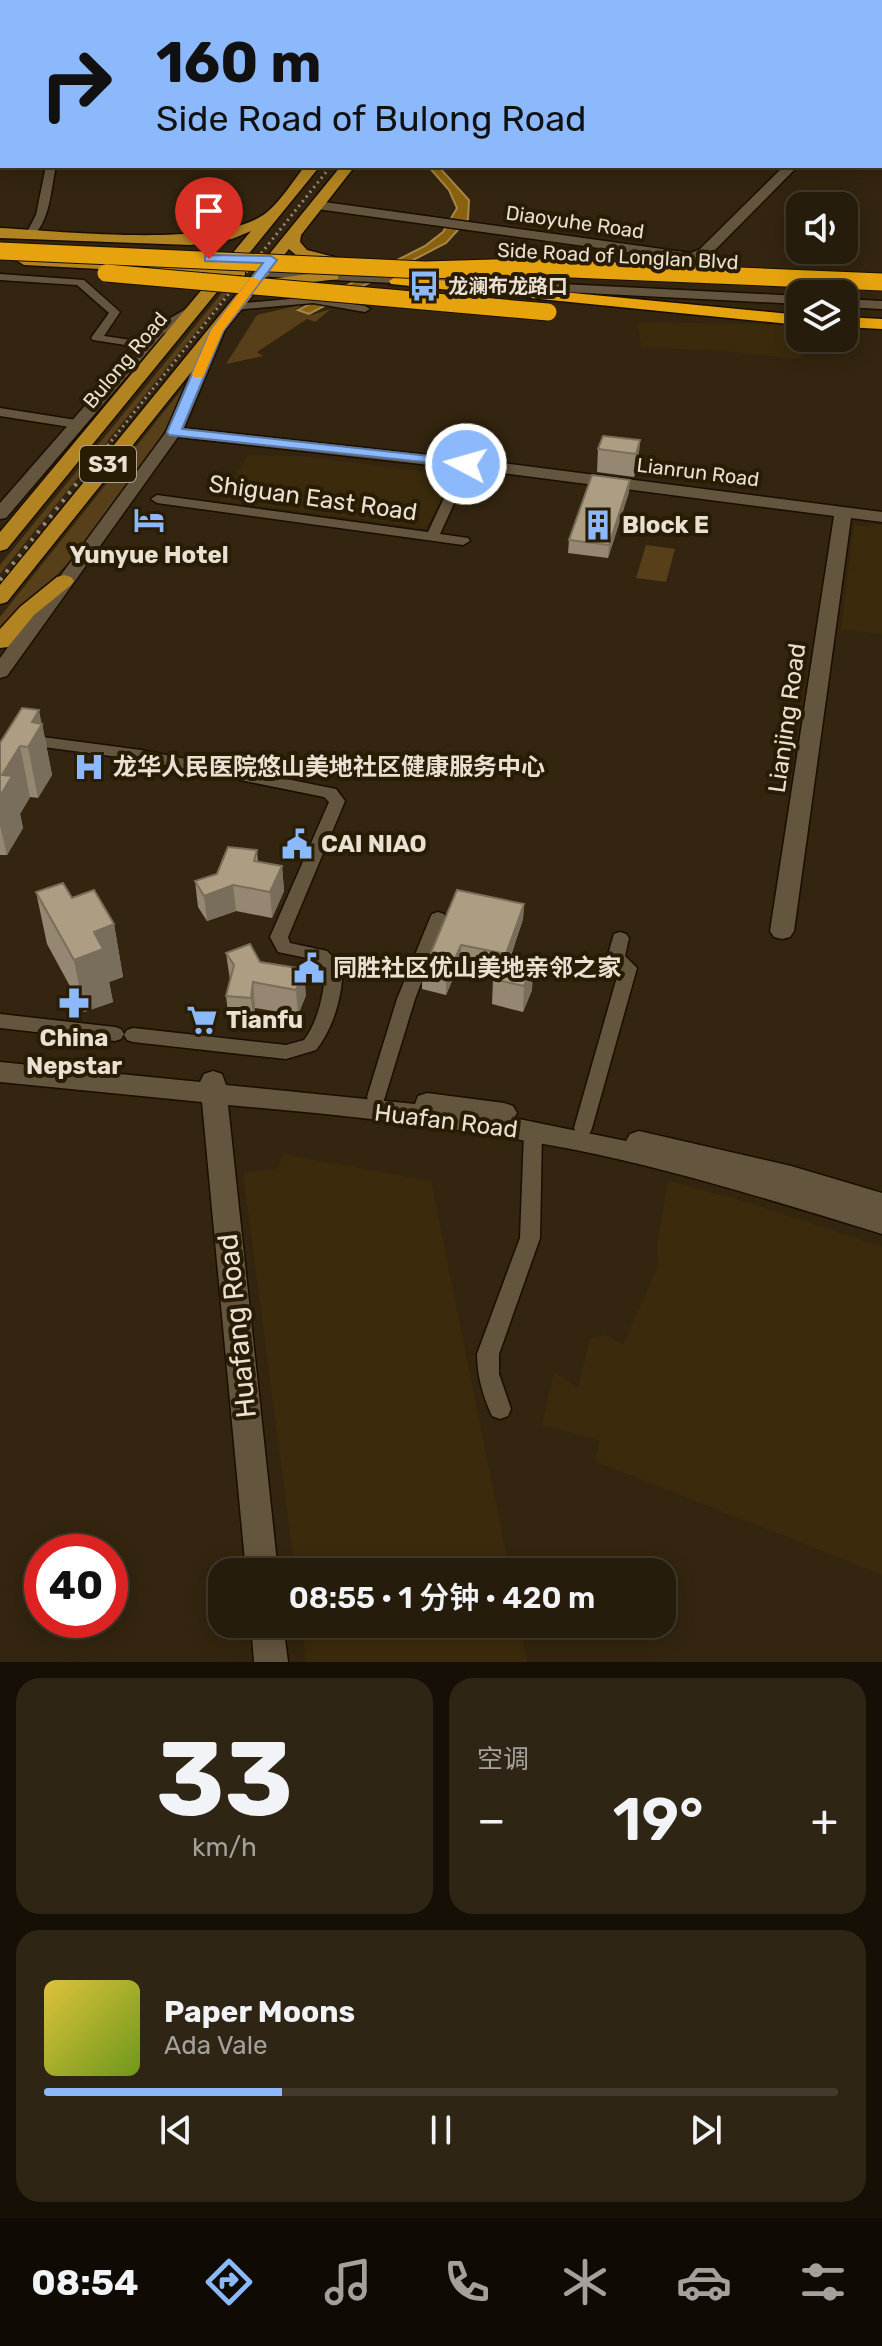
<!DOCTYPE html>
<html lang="zh">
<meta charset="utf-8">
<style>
:root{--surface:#261c0b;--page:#2e2514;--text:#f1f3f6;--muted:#a4a19d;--line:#423a2c;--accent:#8cb9fc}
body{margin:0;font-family:Rubik,"Noto Sans SC",sans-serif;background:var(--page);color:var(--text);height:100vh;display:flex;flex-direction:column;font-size:30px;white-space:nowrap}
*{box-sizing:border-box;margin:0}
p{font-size:26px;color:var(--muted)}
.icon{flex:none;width:44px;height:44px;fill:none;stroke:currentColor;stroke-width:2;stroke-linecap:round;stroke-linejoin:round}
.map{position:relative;height:1662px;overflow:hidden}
.drawer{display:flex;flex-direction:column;gap:16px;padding:16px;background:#150f06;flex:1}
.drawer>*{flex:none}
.guide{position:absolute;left:0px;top:0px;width:882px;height:168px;box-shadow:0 4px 20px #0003,0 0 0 2px var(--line);background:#8cb9fc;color:#111;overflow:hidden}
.tools{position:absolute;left:786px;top:192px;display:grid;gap:16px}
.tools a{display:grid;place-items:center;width:72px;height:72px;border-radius:16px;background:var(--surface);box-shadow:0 4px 20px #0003,0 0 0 2px var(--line);font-size:40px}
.speed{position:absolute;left:24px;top:1534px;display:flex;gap:16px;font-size:40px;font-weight:700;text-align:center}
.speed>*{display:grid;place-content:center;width:104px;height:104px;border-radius:50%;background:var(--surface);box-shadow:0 4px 20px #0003,0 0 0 2px var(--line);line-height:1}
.speed .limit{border:12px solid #d22;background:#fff;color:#111}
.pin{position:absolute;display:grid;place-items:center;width:68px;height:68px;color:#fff;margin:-82px -34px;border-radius:50% 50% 50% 0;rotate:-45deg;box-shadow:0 0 8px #0007}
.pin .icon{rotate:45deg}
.me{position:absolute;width:88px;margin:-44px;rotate:276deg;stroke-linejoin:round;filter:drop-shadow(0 0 6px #0008)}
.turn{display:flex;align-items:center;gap:28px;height:168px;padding:0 24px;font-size:36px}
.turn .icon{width:104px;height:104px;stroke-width:2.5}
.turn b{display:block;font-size:56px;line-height:68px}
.big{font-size:60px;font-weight:600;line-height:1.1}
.drawer .tile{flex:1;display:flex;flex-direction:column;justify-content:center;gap:12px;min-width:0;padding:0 28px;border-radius:24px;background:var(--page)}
.drawer .dial{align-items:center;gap:0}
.dial b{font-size:104px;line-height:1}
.song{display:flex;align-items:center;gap:24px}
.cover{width:96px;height:96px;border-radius:12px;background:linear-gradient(135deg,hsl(50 70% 55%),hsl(80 70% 35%))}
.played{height:8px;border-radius:4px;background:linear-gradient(90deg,var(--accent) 30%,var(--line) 30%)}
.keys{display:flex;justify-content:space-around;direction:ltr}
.heat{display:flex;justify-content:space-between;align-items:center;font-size:44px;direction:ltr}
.drawer .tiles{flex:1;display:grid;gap:16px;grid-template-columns:1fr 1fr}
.tile:last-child{grid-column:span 2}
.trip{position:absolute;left:208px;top:1558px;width:468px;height:80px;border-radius:24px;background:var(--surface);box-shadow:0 4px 20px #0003,0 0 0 2px var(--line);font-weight:600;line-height:80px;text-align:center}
.menu{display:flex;height:128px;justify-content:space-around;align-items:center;background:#0f0b04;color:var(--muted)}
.menu .icon{width:56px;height:56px}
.menu .active{color:var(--accent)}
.menu b{font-size:36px;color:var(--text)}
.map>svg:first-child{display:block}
</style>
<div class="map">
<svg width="882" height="1662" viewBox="0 0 882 1662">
<rect width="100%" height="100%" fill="#33250f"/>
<path fill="#3b2a0c" d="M638,322L800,325V338H807L801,359L714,350L641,348Z
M248,455L302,456L453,475L428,526L424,528L220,501Z
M870,524L882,525V634L841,629L854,525L869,527Z
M283,1154L431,1181L510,1572H295L243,1173L278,1168Z
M668,1181L744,1201L882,1247V1575L595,1461L600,1441L542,1425L554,1372L578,1387L590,1339L605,1334L623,1344L658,1267L657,1244Z
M301,1624H520L527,1662H306Z"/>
<path fill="#563f19" d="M230,283L235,284L0,574V565Z
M300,305H303L296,309L311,315L331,309L315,322L307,319L257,352L263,356L226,364L257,315Z
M194,374C161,444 118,509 65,566C45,589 21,609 0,631V617Z
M646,545L675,549L666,582L636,578Z"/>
<path fill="#8a610e" stroke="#a68749" stroke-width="2" d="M428,166H438L469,200L468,219L446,243L309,314L298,310L425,246L443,232L457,208L449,190Z"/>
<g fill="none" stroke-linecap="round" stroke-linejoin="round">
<path fill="#8a610e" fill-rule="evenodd" d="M340,0H355L356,2H341Z"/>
<g stroke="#1a0e00" stroke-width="3">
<path id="street" d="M2,139V145L0,146V140Z
M46,166H56C51,188 50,224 31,237L26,234L36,215Z
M0,274L84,280L120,312L104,336L145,342L151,345L145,348L93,340L91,338L109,313L77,285L0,280Z
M313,297L365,306L370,309L365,312L313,303L234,310L229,307L234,304Z
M0,408L76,420L82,424L76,428L0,416Z
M475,431L481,435L474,444L472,464L440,534L468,538L470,541L463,545L157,503L151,499L157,495L428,532L460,464L462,444L471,432Z
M20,734L141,750L336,789L345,801L288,937L290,943L327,951L342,966C344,993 333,1029 316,1050L286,1059L133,1042L127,1040L124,1035L127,1030L133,1028L286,1045L304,1040C318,1022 325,991 325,968L316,960L278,952L270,937L329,802L324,797L141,760L21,744L14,746L5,759L0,761C0,743 2,739 20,734Z
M438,912L444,914L446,918L415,999L385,1097L383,1102L376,1104L369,1102L367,1097L397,999L430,918L432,914Z
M620,932L626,934L629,938L625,956L637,968L592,1128L590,1133L583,1135L576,1133L574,1128L619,970L607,958L614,934Z
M0,1014L115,1027L121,1029L124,1034L121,1039L115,1041L0,1028Z
M533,1124L540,1127L542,1132L540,1238L499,1354V1374L511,1409L508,1416L500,1419L492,1416C483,1396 477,1376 477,1354L520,1238L524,1132L526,1127Z"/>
</g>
<g stroke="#1a0e00" stroke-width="3">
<path id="secondary" d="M855,0H865L866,2H856Z
M784,166H798L710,255L693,261L317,209L310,205L317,201L691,253L700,249Z
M261,269L800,296V304L256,276V270Z
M844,299L882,301V309L844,307Z
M198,302L205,306L203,309L163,334L6,518L0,519V503L153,328Z
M217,325L225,330L184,428L510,464L882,512V522L851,518L794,931L790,937L782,939L774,937L770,931L834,516L510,474L178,437L7,676L0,678V658L166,432L209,330Z
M0,1062L200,1082L204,1074L213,1071L222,1074L226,1085L415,1104L418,1096L427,1093L504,1103L513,1106L517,1113L514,1118L626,1141L630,1134L639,1131L791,1166L882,1193V1234C780,1203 677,1170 571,1149C458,1127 343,1115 228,1105L278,1572H246L202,1102L0,1082Z
M251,1624H283L288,1662H254Z"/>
</g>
<g stroke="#1a0e00" stroke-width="3">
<path id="primary" d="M406,0H418L419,2H407Z
M443,0H463L464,2H444Z
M478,0H491L477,2Z
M305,166H320L238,267L245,269V275L230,276L7,549L0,551V532L214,275L24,265L16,260L18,257L222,266L251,231L232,239L191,245L0,238V228C61,231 221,249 266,213C281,201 293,181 305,166Z
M341,166H355L301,235L300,242L307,250L342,259L344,262L336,267L297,256L289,249L264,280L332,271L338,273V279L279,286L253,295L7,602L0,604V585Z
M64,575L71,577L74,581L71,585L34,615L8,647L0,648V629L20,607L57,577Z"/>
</g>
<g stroke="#1a0e00" stroke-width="3">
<path id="highway" d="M397,276L800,315V325L391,284L389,281Z
M844,317L882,319V329L844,327Z"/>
</g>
<use href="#street" fill="#64553e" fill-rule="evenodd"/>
<use href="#secondary" fill="#64553e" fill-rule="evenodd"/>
<use href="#primary" fill="#b28421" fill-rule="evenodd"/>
<use href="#highway" fill="#e6a30e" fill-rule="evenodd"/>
<path stroke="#968b79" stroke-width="3" stroke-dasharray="2 4" stroke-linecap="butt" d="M100,455L331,166"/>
<path stroke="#968b79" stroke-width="4" stroke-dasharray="3 7" stroke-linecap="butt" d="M0,580L101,453"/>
<g stroke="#1a0e00" stroke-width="19" stroke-linecap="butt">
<path id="highway-bridge" d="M0,251L425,270L523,267L882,282
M106,273L548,312"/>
</g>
<use href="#highway-bridge" stroke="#e6a30e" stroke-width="17"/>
</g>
<path fill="#958771" d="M640,440L638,464L634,477L597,472L598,449Z
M629,492L608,558L568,553L569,540Z
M42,723L52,775L38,798L30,797L20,814L23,828L7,855H0V743Z
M257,850L258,862L282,866L284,891L272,918L236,911L207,921L198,907L195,881L217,874Z
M457,890L524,904L523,919L510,959L533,964L532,990L523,1012L492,1004L493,979L497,968L461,960L446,995L422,989V974Z
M36,892L72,898L114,924L123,977L109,982L113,1002L84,1012L47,944Z
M226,953L260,962L306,995L298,1015L255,1008L254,1024L229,1022L226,996L230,980Z"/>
<path fill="#796e5c" d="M640,440L638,464L634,477L636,454Z
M630,480L629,492L608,558L609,545Z
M39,710L52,775L38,798L28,747L32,722Z
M20,746L30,797L20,814L23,828L7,855L0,825V796L2,775Z
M282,866L284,891L272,918L270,892Z
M233,885L236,911L207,921L204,896Z
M524,904L523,919L506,969V954Z
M114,924L123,977L109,982L113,1002L84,1012L74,960L94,932Z
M461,945V960L446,995V979Z
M533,964L532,990L523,1012L524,986Z
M304,969L306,995L298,1015L296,990Z
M253,982L255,1008L254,1024L251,998Z"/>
<path fill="#ad9d83" stroke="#796e5c" stroke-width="2" d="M69,0H196L199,2L62,1Z
M603,436L640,440L636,454L598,449Z
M592,475L630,480L609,545L569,540Z
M22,708L39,710L32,722L42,724L28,747L20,746L2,775L12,776L0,796V743Z
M228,847L257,850L254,861L282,866L270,892L233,885L204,896L195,881L217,874Z
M63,883L72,898L94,890L114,924L94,932L103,949L74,960L36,892Z
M457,890L524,904L506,954L461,945L446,979L422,974Z
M250,944L260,962L304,969L296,990L253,982L251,998L226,996L234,965L226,953Z
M502,957L533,964L524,986L493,979Z"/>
<path fill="#8cb9fc" stroke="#5b78a4" stroke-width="2" d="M209,255L271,256L277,260L223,331L182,429L466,460L471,461V467L169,435L167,432L211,330L263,263L205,261V256Z"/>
<path fill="#f59e0b" d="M251,277L261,280L223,331L203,377H194L192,374L211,330Z"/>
<defs>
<g id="bus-bare" transform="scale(2.4)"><path d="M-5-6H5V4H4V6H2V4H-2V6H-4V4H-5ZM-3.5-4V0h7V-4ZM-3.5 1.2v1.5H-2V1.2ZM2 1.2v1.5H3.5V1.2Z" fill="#8cb9fc" stroke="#291c05" stroke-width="2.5" paint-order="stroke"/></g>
<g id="hotel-bare" transform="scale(2.4)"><path d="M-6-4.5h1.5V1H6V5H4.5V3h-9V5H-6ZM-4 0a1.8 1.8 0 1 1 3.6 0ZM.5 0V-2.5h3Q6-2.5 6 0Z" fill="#8cb9fc" stroke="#291c05" stroke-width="2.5" paint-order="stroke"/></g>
<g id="building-bare" transform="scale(2.4)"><path d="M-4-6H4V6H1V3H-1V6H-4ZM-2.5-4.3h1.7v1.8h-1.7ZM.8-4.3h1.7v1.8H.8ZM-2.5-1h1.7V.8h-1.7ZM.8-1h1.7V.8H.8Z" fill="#8cb9fc" stroke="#291c05" stroke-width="2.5" paint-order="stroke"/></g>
<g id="hospital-bare" transform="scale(2.4)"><path d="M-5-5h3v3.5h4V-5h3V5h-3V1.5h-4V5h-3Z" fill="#8cb9fc" stroke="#291c05" stroke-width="2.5" paint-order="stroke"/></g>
<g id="civic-bare" transform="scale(2.4)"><path d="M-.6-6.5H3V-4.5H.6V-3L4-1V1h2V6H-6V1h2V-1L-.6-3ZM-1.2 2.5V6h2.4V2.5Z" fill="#8cb9fc" stroke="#291c05" stroke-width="2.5" paint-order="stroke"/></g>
<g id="pharmacy-bare" transform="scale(2.4)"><path d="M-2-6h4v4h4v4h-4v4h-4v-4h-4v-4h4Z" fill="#8cb9fc" stroke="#291c05" stroke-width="2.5" paint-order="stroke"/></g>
<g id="supermarket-bare" transform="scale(2.4)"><path d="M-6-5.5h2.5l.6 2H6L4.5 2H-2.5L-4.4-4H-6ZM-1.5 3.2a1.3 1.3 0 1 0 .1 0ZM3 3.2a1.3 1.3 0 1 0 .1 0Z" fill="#8cb9fc" stroke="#291c05" stroke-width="2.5" paint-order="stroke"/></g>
</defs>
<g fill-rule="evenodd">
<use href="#bus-bare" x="424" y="286"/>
<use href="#hotel-bare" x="149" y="520"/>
<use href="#building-bare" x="598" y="525"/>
<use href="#hospital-bare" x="89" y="767"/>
<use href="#civic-bare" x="297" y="844"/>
<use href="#civic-bare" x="309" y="968"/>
<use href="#pharmacy-bare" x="74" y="1003"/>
<use href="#supermarket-bare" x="202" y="1020"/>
</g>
<g text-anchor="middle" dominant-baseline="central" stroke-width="8" stroke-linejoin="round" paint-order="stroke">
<g font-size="20" fill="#e9e0d2" stroke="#291c05">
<text transform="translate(575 222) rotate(8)">Diaoyuhe Road</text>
<text transform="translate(618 256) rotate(3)">Side Road of Longlan Blvd</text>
<text transform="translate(125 360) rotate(-50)">Bulong Road</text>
<text transform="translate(698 472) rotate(7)">Lianrun Road</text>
</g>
<g font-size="20" font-weight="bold" fill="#e9e0d2" stroke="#291c05" text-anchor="start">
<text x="448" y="286">龙澜布龙路口</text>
</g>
<rect fill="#291c05" stroke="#afa594" stroke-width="2" x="80" y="446" width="56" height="36" rx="6"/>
<g font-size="22" font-weight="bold" fill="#e9e0d2">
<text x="108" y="464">S31</text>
</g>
<g font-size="24" fill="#e9e0d2" stroke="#291c05">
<text transform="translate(313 498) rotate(8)">Shiguan East Road</text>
<text transform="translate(787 718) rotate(-82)">Lianjing Road</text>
<text transform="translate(446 1121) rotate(7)">Huafan Road</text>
</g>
<g font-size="24" font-weight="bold" fill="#e9e0d2" stroke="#291c05" text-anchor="start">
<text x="622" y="525">Block E</text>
<text x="149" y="555" text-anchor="middle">Yunyue Hotel</text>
<text x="113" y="767">龙华人民医院悠山美地社区健康服务中心</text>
<text x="321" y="844">CAI NIAO</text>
<text x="333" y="968">同胜社区优山美地亲邻之家</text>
<text x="226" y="1020">Tianfu</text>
<text x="74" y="1038" text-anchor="middle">China<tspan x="74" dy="28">Nepstar</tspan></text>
</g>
<g font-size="28" fill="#e9e0d2" stroke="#291c05">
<text transform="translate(237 1326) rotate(-96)">Huafang Road</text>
</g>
</g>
</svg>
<div class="tools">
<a><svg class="icon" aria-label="sound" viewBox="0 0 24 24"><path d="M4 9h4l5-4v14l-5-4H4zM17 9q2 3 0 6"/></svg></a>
<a><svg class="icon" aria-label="layers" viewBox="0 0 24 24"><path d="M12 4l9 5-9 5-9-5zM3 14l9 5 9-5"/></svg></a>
</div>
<div class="speed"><div class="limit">40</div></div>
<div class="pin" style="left:209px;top:259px;background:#d93025"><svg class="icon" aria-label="arrive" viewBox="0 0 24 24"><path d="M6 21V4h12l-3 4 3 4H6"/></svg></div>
<svg class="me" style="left:466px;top:464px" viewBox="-20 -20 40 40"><circle r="17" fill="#8cb9fc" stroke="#fff" stroke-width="3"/><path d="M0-11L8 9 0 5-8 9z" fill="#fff"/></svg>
<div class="trip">08:55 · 1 分钟 · 420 m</div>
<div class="guide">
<div class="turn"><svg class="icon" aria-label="right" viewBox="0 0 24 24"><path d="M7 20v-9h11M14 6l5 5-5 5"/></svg><div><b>160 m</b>Side Road of Bulong Road</div></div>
</div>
</div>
<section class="drawer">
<div class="tiles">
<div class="tile dial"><b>33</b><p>km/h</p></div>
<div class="tile"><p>空调</p>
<div class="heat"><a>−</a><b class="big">19°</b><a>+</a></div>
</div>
<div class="tile">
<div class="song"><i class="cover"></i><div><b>Paper Moons</b><p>Ada Vale</p></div></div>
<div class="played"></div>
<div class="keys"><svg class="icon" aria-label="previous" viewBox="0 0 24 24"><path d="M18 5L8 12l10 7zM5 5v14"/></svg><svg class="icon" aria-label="pause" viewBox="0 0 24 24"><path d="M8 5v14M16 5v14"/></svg><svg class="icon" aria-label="next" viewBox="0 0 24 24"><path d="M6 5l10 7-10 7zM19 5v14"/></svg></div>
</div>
</div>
</section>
<nav class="menu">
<b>08:54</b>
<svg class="icon active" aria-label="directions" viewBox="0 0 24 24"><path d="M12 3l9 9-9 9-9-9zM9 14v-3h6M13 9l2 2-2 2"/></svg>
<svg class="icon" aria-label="music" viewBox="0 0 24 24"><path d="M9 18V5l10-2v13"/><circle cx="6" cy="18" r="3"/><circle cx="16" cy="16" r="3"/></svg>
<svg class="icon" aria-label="phone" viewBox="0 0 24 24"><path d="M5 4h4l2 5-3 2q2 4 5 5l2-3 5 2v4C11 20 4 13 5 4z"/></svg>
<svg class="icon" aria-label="climate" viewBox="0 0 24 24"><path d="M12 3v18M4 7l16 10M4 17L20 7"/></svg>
<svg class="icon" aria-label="car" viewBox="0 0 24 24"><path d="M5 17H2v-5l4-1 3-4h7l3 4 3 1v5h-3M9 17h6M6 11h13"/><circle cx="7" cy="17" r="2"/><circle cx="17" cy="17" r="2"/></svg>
<svg class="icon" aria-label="filters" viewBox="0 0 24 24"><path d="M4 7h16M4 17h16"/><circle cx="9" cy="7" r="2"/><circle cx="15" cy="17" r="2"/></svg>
</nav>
